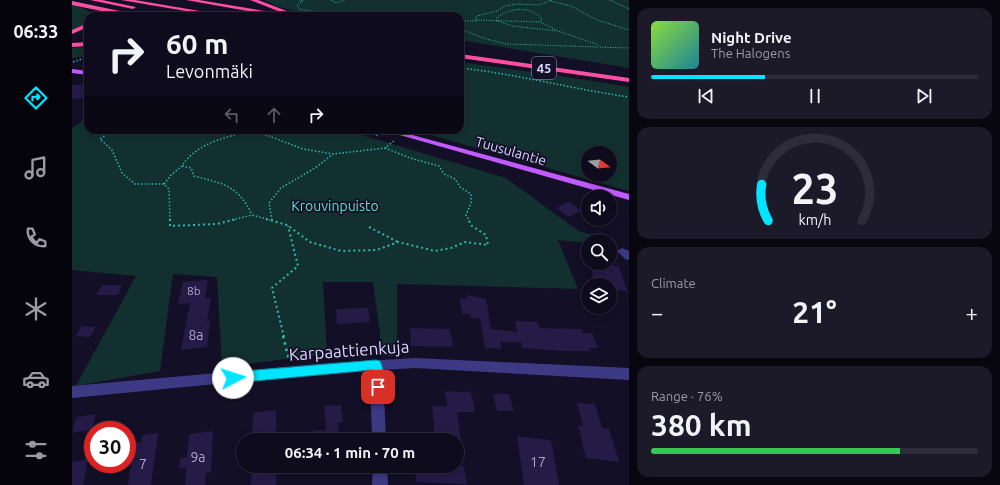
<!DOCTYPE html>
<meta charset="utf-8">
<style>
:root{--surface:#0e0b1c;--page:#1c1929;--text:#f1f3f6;--muted:#9b9ba3;--line:#2e2b3b;--accent:#00e5ff}
body{margin:0;font-family:Ubuntu,sans-serif;background:var(--page);color:var(--text);height:100vh;display:flex;flex-direction:column;font-size:15px;white-space:nowrap}
*{box-sizing:border-box;margin:0}
p{font-size:13px;color:var(--muted)}
.icon{flex:none;width:22px;height:22px;fill:none;stroke:currentColor;stroke-width:2;stroke-linecap:round;stroke-linejoin:round}
.map{position:relative;flex:1;overflow:hidden}
.drawer{display:flex;flex-direction:column;gap:8px;padding:8px;background:#08060f;width:371px}
.drawer>*{flex:none}
.guide{position:absolute;left:12px;top:12px;width:380px;height:122px;border-radius:12px;box-shadow:0 2px 10px #0003,0 0 0 1px var(--line);background:#0e0b1c;color:var(--text);overflow:hidden}
.needle{width:26px;rotate:106deg}
.fabs{position:absolute;left:509px;top:146px;display:grid;gap:8px}
.fabs a{display:grid;place-items:center;width:36px;height:36px;border-radius:50%;background:var(--surface);box-shadow:0 2px 10px #0003,0 0 0 1px var(--line);font-size:20px}
.speed{position:absolute;left:12px;top:421px;display:flex;gap:8px;font-size:20px;font-weight:700;text-align:center}
.speed>*{display:grid;place-content:center;width:52px;height:52px;border-radius:50%;background:var(--surface);box-shadow:0 2px 10px #0003,0 0 0 1px var(--line);line-height:1}
.speed .limit{border:6px solid #d22;background:#fff;color:#111}
.pin{position:absolute;display:grid;place-items:center;width:34px;height:34px;color:#fff;margin:-17px;border-radius:8px;box-shadow:0 2px 6px #0006}
.me{position:absolute;width:44px;margin:-22px;rotate:85deg;stroke-linejoin:round;filter:drop-shadow(0 0 3px #0008)}
.turn{display:flex;align-items:center;gap:14px;height:84px;padding:0 16px;font-size:18px}
.turn .icon{width:52px;height:52px;stroke-width:2.5}
.turn b{display:block;font-size:28px;line-height:34px}
.lanes{display:flex;align-items:center;height:38px;padding:0 16px;background:#0003;justify-content:center;gap:20px;direction:ltr}
.lanes .off{opacity:.35}
.big{font-size:30px;font-weight:700;line-height:1.1}
.drawer .card{flex:1;display:flex;flex-direction:column;justify-content:center;gap:6px;min-width:0;padding:0 14px;border-radius:12px;background:var(--page)}
.drawer .dial{align-items:center;gap:0}
.dial svg{height:104px;overflow:visible;fill:none;stroke:var(--line);stroke-width:7;stroke-linecap:round;text-anchor:middle}
.dial text{fill:var(--text);stroke:none}
.song{display:flex;align-items:center;gap:12px}
.cover{width:48px;height:48px;border-radius:6px;background:linear-gradient(135deg,hsl(90 70% 55%),hsl(190 70% 35%))}
.played{height:4px;border-radius:2px;background:linear-gradient(90deg,var(--accent) 35%,var(--line) 35%)}
.keys{display:flex;justify-content:space-around;direction:ltr}
.heat{display:flex;justify-content:space-between;align-items:center;font-size:22px;direction:ltr}
.charge{height:6px;border-radius:3px;background:linear-gradient(90deg,#34c759 76%,var(--line) 0)}
.trip{position:absolute;left:164px;top:433px;width:228px;height:40px;border-radius:20px;background:var(--surface);box-shadow:0 2px 10px #0003,0 0 0 1px var(--line);font-weight:700;line-height:40px;text-align:center}
main{display:flex;flex:1;min-height:0}
.tab-bar{display:flex;flex-direction:column;width:72px;justify-content:space-around;align-items:center;background:#06040b;color:var(--muted)}
.tab-bar .icon{width:28px;height:28px}
.tab-bar .current{color:var(--accent)}
.tab-bar b{font-size:18px;color:var(--text)}
.map>svg:first-child{display:block}
</style>
<main>
<nav class="tab-bar">
<b>06:33</b>
<svg class="icon current" aria-label="directions" viewBox="0 0 24 24"><path d="M12 3l9 9-9 9-9-9zM9 14v-3h6M13 9l2 2-2 2"/></svg>
<svg class="icon" aria-label="music" viewBox="0 0 24 24"><path d="M9 18V5l10-2v13"/><circle cx="6" cy="18" r="3"/><circle cx="16" cy="16" r="3"/></svg>
<svg class="icon" aria-label="phone" viewBox="0 0 24 24"><path d="M5 4h4l2 5-3 2q2 4 5 5l2-3 5 2v4C11 20 4 13 5 4z"/></svg>
<svg class="icon" aria-label="climate" viewBox="0 0 24 24"><path d="M12 3v18M4 7l16 10M4 17L20 7"/></svg>
<svg class="icon" aria-label="car" viewBox="0 0 24 24"><path d="M5 17H2v-5l4-1 3-4h7l3 4 3 1v5h-3M9 17h6M6 11h13"/><circle cx="7" cy="17" r="2"/><circle cx="17" cy="17" r="2"/></svg>
<svg class="icon" aria-label="filters" viewBox="0 0 24 24"><path d="M4 7h16M4 17h16"/><circle cx="9" cy="7" r="2"/><circle cx="15" cy="17" r="2"/></svg>
</nav>
<div class="map">
<svg width="557" height="485" viewBox="0 0 557 485">
<rect width="100%" height="100%" fill="#130f26"/>
<path fill="#12302f" fill-rule="evenodd" d="M192,0H557V68L388,40V16H240L207,7Z
M0,4L17,11L21,16H16V23L0,30Z
M16,47V56L0,58V48Z
M388,62L489,76L557,87V191L341,130H388ZM516,153H538V175H516Z
M16,117V130H273L434,178L508,232L525,235L531,241H516V243L486,240L506,289L325,284V356H311L301,282H251L255,354L150,367L145,277L101,274L88,371L4,386L64,276L0,270V128Z"/>
<path fill="#241b47" d="M16,84V91L13,98L0,99V85Z
M497,202L510,211L497,217L484,208Z
M519,263H540V265L547,266L555,291L538,289V285L522,284Z
M136,280L133,298H139L135,321H138L135,347L109,350L118,303L106,304L111,282Z
M30,285H50L46,295H25Z
M395,295L414,299L419,329L445,332L443,321L466,322L467,328L509,329L511,333H520L526,348H517L519,351H492L450,348L449,342H428L430,349L413,348L408,318H399L398,314H390L388,298L395,299Z
M296,308L298,322L265,324L264,309Z
M10,326L24,327L18,337L4,336Z
M338,328L378,329L381,347L339,346Z
M373,391L399,392L403,412H385L389,440H363L360,406H375Z
M421,394H437L442,411H425Z
M505,403L523,404L530,428L537,429L547,462L514,458L506,425L511,426Z
M269,405L271,422L266,423L267,440H241V430H254L252,406Z
M204,410V436L190,438V440H180L181,413Z
M24,414L20,430L0,433L4,417Z
M141,431L139,472L134,473L133,485H113L114,467L107,469L108,458L115,457L117,434Z
M86,433L79,485H56L62,443L69,442L70,435Z
M445,436L479,440L487,485H452Z
M16,459L11,485H0V462Z
M180,466H205L204,485H179Z
M343,466H392L395,484L344,482Z"/>
<g fill="none" stroke-linecap="round" stroke-linejoin="round">
<path stroke="#2fb8b0" stroke-width="1" stroke-dasharray="1 1.5" stroke-linecap="butt" d="M227,0L231,1
M259,0L264,3L273,0
M538,0L557,9
M231,1L225,5L227,9L267,16
M478,1L499,6L525,20L557,30
M404,20L468,22L486,31L527,45
M388,21H403L405,16L425,11L433,6L445,4L467,5L480,0
M425,21V17C439,8 458,5 470,19L468,22
M426,21L440,26L485,31
M388,29L414,39L435,44L557,48"/>
<path stroke="#2fb8b0" stroke-width="1.5" stroke-dasharray="1.5 2" stroke-linecap="butt" d="M1,62L16,57
M388,68C445,74 500,89 557,97
M41,130L28,139L40,150L50,173L63,184H92L97,189L98,220
M169,130L194,135L231,149L261,154L313,148L323,140
M287,130L307,136
M173,132C149,139 124,144 110,166L119,168L122,176C152,184 166,185 180,215
M194,135L199,130
M313,148L338,158L367,166L372,174L383,179L388,187L399,194V203L394,215L397,220
M92,184L99,175L110,166
M160,220L180,215L198,220
M200,220L197,203L209,188L243,168L261,154"/>
<path stroke="#2fb8b0" stroke-width="2" stroke-dasharray="2 3" stroke-linecap="butt" d="M98,219V226L145,224L164,219
M194,219L215,225L238,242L269,251L305,250L326,242L363,251L379,248L393,242L416,245L414,235L400,226L396,219
M297,227L326,242
M212,337L200,288L226,266L216,226"/>
<path stroke="#2fb8b0" stroke-width="2.5" stroke-dasharray="2.5 4" stroke-linecap="butt" d="M211,336L217,360"/>
<path fill="#3d3a85" fill-rule="evenodd" d="M550,248L557,251V260L553,259L545,251Z
M343,358L557,368V380L343,368L311,370L314,440H300L298,371L257,373L0,398V386L257,363Z
M301,466H315L316,485H300Z"/>
<path fill="#c25bff" fill-rule="evenodd" d="M0,69L16,71V75L0,73Z
M310,130H322L557,194V200Z"/>
<path fill="#ff4fa3" fill-rule="evenodd" d="M18,0H30L64,7L61,9Z
M49,0H63L157,16H143Z
M114,0H127L216,15L178,0H186L228,16H203Z
M0,1L62,14L65,16H54L0,5Z
M16,23V27L0,34V30Z
M16,42V46L0,47V43Z
M388,54L557,78V82L388,58Z"/>
</g>
<path fill="#00e5ff" stroke="#0095a6" d="M304,360L308,361C312,368 313,384 310,391L306,393L301,391L299,370L161,383L157,381L155,378L157,374L161,372Z"/>
<g text-anchor="middle" dominant-baseline="central" stroke-width="3.5" stroke-linejoin="round" paint-order="stroke">
<g font-size="12" fill="#aca6d1">
<text x="122" y="290">8b</text>
</g>
<rect fill="#130f26" stroke="#9e99be" stroke-width="1" x="460" y="57" width="24" height="22" rx="3"/>
<g font-size="13" font-weight="bold" fill="#d9d4ff">
<text x="472" y="68">45</text>
</g>
<g font-size="14" fill="#d9d4ff" stroke="#130f26">
<text transform="translate(439 151) rotate(16)">Tuusulantie</text>
</g>
<g font-size="14" fill="#5fe0c0" stroke="#130f26">
<text x="263" y="206">Krouvinpuisto</text>
</g>
<g font-size="14" fill="#aca6d1">
<text x="124" y="335">8a</text>
<text x="126" y="457">9a</text>
<text x="466" y="462">17</text>
<text x="71" y="464">7</text>
</g>
<g font-size="17" fill="#d9d4ff" stroke="#130f26">
<text transform="translate(277 350) rotate(-4)">Karpaattienkuja</text>
</g>
</g>
</svg>
<div class="fabs">
<a><svg class="needle" viewBox="-14 -14 28 28"><path d="M0-13l5 13h-10z" fill="#e53935"/><path d="M0 13l5-13h-10z" fill="#9b9ba3"/></svg></a>
<a><svg class="icon" aria-label="sound" viewBox="0 0 24 24"><path d="M4 9h4l5-4v14l-5-4H4zM17 9q2 3 0 6"/></svg></a>
<a><svg class="icon" aria-label="search" viewBox="0 0 24 24"><circle cx="10" cy="10" r="6"/><path d="M15 15l6 6"/></svg></a>
<a><svg class="icon" aria-label="layers" viewBox="0 0 24 24"><path d="M12 4l9 5-9 5-9-5zM3 14l9 5 9-5"/></svg></a>
</div>
<div class="speed"><div class="limit">30</div></div>
<div class="pin" style="left:306px;top:387px;background:#d93025"><svg class="icon" aria-label="arrive" viewBox="0 0 24 24"><path d="M6 21V4h12l-3 4 3 4H6"/></svg></div>
<svg class="me" style="left:161px;top:378px" viewBox="-20 -20 40 40"><circle r="19" fill="#fff"/><path d="M0-13L10 11 0 6-10 11z" fill="#00e5ff"/></svg>
<div class="trip">06:34 · 1 min · 70 m</div>
<div class="guide">
<div class="turn"><svg class="icon" aria-label="right" viewBox="0 0 24 24"><path d="M7 20v-9h11M14 6l5 5-5 5"/></svg><div><b>60 m</b>Levonmäki</div></div>
<div class="lanes"><svg class="icon off" aria-label="left" viewBox="0 0 24 24"><path d="M17 20v-9H6M10 6l-5 5 5 5"/></svg><svg class="icon off" aria-label="ahead" viewBox="0 0 24 24"><path d="M12 20V5M6 11l6-6 6 6"/></svg><svg class="icon" aria-label="right" viewBox="0 0 24 24"><path d="M7 20v-9h11M14 6l5 5-5 5"/></svg></div>
</div>
</div>
<section class="drawer">
<div class="card">
<div class="song"><i class="cover"></i><div><b>Night Drive</b><p>The Halogens</p></div></div>
<div class="played"></div>
<div class="keys"><svg class="icon" aria-label="previous" viewBox="0 0 24 24"><path d="M18 5L8 12l10 7zM5 5v14"/></svg><svg class="icon" aria-label="pause" viewBox="0 0 24 24"><path d="M8 5v14M16 5v14"/></svg><svg class="icon" aria-label="next" viewBox="0 0 24 24"><path d="M6 5l10 7-10 7zM19 5v14"/></svg></div>
</div>
<div class="card dial"><svg viewBox="0 0 100 80">
<path d="M14 69A42 42 0 1 1 86 69"/>
<path d="M14 69A42 42 0 0 1 9 41" stroke="#00e5ff"/>
<text x="50" y="56" font-size="32" font-weight="700">23</text>
<text x="50" y="72" font-size="11">km/h</text>
</svg></div>
<div class="card"><p>Climate</p>
<div class="heat"><a>−</a><b class="big">21°</b><a>+</a></div>
</div>
<div class="card"><p>Range · 76%</p><b class="big">380 km</b><div class="charge"></div></div>
</section>
</main>
